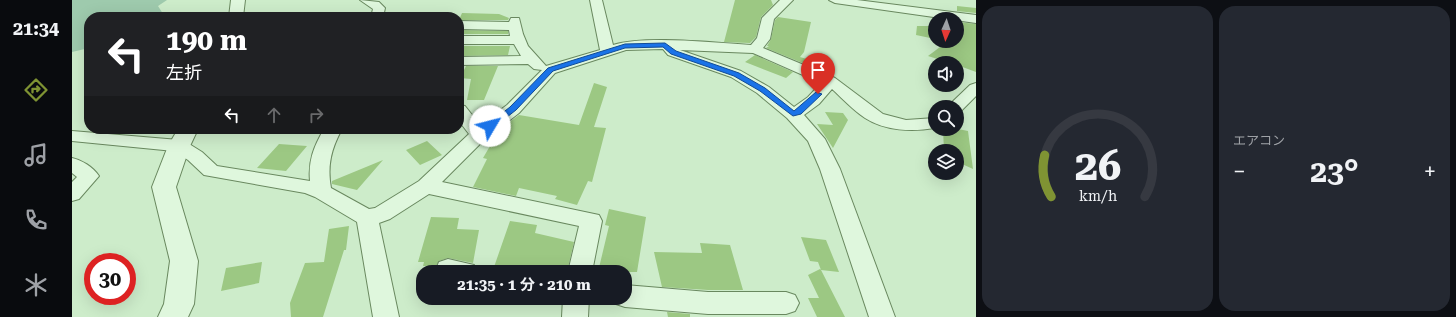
<!DOCTYPE html>
<html lang="ja">
<meta charset="utf-8">
<style>
:root{--surface:#171b24;--page:#242831;--text:#f1f3f6;--muted:#9ea1a6;--line:#363941;--accent:#7f9333}
body{margin:0;font-family:"Roboto Serif","Noto Sans JP",serif;background:var(--page);color:var(--text);height:100vh;display:flex;flex-direction:column;font-size:15px;white-space:nowrap}
*{box-sizing:border-box;margin:0}
p{font-size:13px;color:var(--muted)}
.icon{flex:none;width:22px;height:22px;fill:none;stroke:currentColor;stroke-width:2;stroke-linecap:round;stroke-linejoin:round}
.map{position:relative;flex:1;overflow:hidden}
.side{display:flex;flex-direction:column;gap:6px;padding:6px;background:#0d0f14;width:480px}
.side>*{flex:none}
.top-card{position:absolute;left:12px;top:12px;width:380px;height:122px;border-radius:16px;box-shadow:0 4px 16px #0002;background:#202124;color:#fff;overflow:hidden}
.needle{width:26px;rotate:183deg}
.controls{position:absolute;left:856px;top:12px;display:grid;gap:8px}
.controls a{display:grid;place-items:center;width:36px;height:36px;border-radius:50%;background:var(--surface);box-shadow:0 4px 16px #0002;font-size:20px}
.speed{position:absolute;left:12px;top:253px;display:flex;gap:8px;font-size:20px;font-weight:700;text-align:center}
.speed>*{display:grid;place-content:center;width:52px;height:52px;border-radius:50%;background:var(--surface);box-shadow:0 4px 16px #0002;line-height:1}
.speed .limit{border:6px solid #d22;background:#fff;color:#111}
.pin{position:absolute;display:grid;place-items:center;width:34px;height:34px;color:#fff;margin:-41px -17px;border-radius:50% 50% 50% 0;rotate:-45deg;box-shadow:0 0 4px #0007}
.pin .icon{rotate:45deg}
.me{position:absolute;width:44px;margin:-22px;rotate:53deg;stroke-linejoin:round;filter:drop-shadow(0 0 3px #0008)}
.turn{display:flex;align-items:center;gap:14px;height:84px;padding:0 16px;font-size:18px}
.turn .icon{width:52px;height:52px;stroke-width:2.5}
.turn b{display:block;font-size:28px;line-height:34px}
.lanes{display:flex;align-items:center;height:38px;padding:0 16px;background:#0003;justify-content:center;gap:20px;direction:ltr}
.lanes .off{opacity:.35}
.big{font-size:30px;font-weight:700;line-height:1.1}
.side .widget{flex:1;display:flex;flex-direction:column;justify-content:center;gap:6px;min-width:0;padding:0 14px;border-radius:16px;background:var(--page)}
.side .dial{align-items:center;gap:0}
.dial svg{height:104px;overflow:visible;fill:none;stroke:var(--line);stroke-width:7;stroke-linecap:round;text-anchor:middle}
.dial text{fill:var(--text);stroke:none}
.heat{display:flex;justify-content:space-between;align-items:center;font-size:22px;direction:ltr}
.side .tiles{flex:1;display:grid;gap:6px;grid-template-columns:repeat(2,1fr)}
.trip{position:absolute;left:344px;top:265px;width:216px;height:40px;border-radius:16px;background:var(--surface);box-shadow:0 4px 16px #0002;font-weight:700;line-height:40px;text-align:center}
main{display:flex;flex:1;min-height:0}
.tabs{display:flex;flex-direction:column;width:72px;justify-content:space-around;align-items:center;background:#090b0e;color:var(--muted)}
.tabs .icon{width:28px;height:28px}
.tabs .active{color:var(--accent)}
.tabs b{font-size:18px;color:var(--text)}
.map>svg:first-child{display:block}
</style>
<main>
<nav class="tabs">
<b>21:34</b>
<svg class="icon active" aria-label="directions" viewBox="0 0 24 24"><path d="M12 3l9 9-9 9-9-9zM9 14v-3h6M13 9l2 2-2 2"/></svg>
<svg class="icon" aria-label="music" viewBox="0 0 24 24"><path d="M9 18V5l10-2v13"/><circle cx="6" cy="18" r="3"/><circle cx="16" cy="16" r="3"/></svg>
<svg class="icon" aria-label="phone" viewBox="0 0 24 24"><path d="M5 4h4l2 5-3 2q2 4 5 5l2-3 5 2v4C11 20 4 13 5 4z"/></svg>
<svg class="icon" aria-label="climate" viewBox="0 0 24 24"><path d="M12 3v18M4 7l16 10M4 17L20 7"/></svg>
</nav>
<div class="map">
<svg width="904" height="317" viewBox="0 0 904 317">
<rect width="100%" height="100%" fill="#cdecca"/>
<path fill="#9ecaad" d="M0,0H95L86,6L93,17H17V48L0,52Z"/>
<path fill="#9cc883" d="M663,0H699L701,5L689,17L684,37L678,43L652,42Z
M885,6L904,8V13L885,11Z
M390,13L427,14L437,18L436,20H387Z
M706,17L739,22L732,52L728,57L738,60L733,64L694,48L697,46H695L699,39L703,20Z
M885,22L904,24V72L885,65V63H878L856,56L876,41H885Z
M845,26H863V39L844,35Z
M387,30L436,31V34H387Z
M387,46H438L436,55L387,56Z
M683,55L721,72L714,78L673,62Z
M394,66H426L412,100H395L399,79L388,78Z
M522,83L535,87L522,127L534,128L520,182L516,181L505,205L483,199L485,196L447,188L444,196L401,187L415,159L411,158L428,129L447,115L507,125Z
M753,112L771,113L776,120L761,148L745,124L761,125Z
M871,129H886L896,131L901,169L890,164L885,169V151H872Z
M355,141L370,155L348,165L334,150Z
M207,144L235,146L214,171L185,168Z
M311,160L285,190L260,184V181Z
M537,209L574,217L565,272H526L537,226L533,225Z
M359,217L387,218L385,229L407,230L401,263L376,258L367,261L364,266H351L352,262H346Z
M438,221L465,225L463,233L502,242L495,272H470L452,269L451,272H449L422,267Z
M277,226L274,250H272L251,317H219L218,303L233,263L252,262L257,229Z
M729,237L754,240L767,272L749,270L746,262L738,261Z
M628,243L658,245L671,290H636L590,287L582,252L630,253Z
M190,262L187,283L149,291L154,268Z
M748,269L749,270L773,317H745L736,298H747L736,275Z
M595,312L618,314V317H596Z"/>
<g fill="none" stroke-linecap="round" stroke-linejoin="round">
<g stroke="#69885f" stroke-width="2">
<path id="minor" d="M288,0L307,2L313,8L311,17H299L301,9Z
M518,0H530L541,45C575,35 641,43 679,45L685,38L690,18L708,0H721L702,19L698,39L691,48L763,78L811,114L834,120L863,118V128C840,132 813,131 793,118C781,110 771,99 760,89L747,104L732,115L753,139L768,169L823,317H797L748,169L736,141L715,118L685,93L659,77L596,55L591,49L554,50L483,73L447,113L413,139L370,182L527,215L530,221L520,272H496L507,226L357,194L318,219L307,223L327,317H301L285,222L243,197L233,193L132,175L116,160L102,151L0,141V131L107,140L114,142L130,152L145,166L238,181C236,161 242,146 252,129H270C259,149 255,166 259,188L297,209L303,208L347,181L397,134L387,121V105L393,106L408,125L435,105L470,70L462,69L456,64L387,65V57L449,56L442,44H387V36H438L437,30L387,29V21L437,22L439,18H447L451,34L456,46L474,66L528,50ZM608,50L681,53L749,83L736,97L722,107L697,87L669,71Z
M757,0H785L904,15V23L763,3Z
M904,83V96L889,111H885V107H875L898,85Z
M0,158C10,160 21,167 27,176L7,199L0,201V182L5,177L0,173Z
M376,259L402,265L405,272H365L364,269L367,262Z
M553,285L636,292H714L723,295L727,303L723,311L714,314H636L553,307L544,304L541,298H553Z
M491,298H517L516,317H490Z"/>
</g>
<g stroke="#69885f" stroke-width="2">
<path id="tertiary" d="M159,0H173L171,17H157Z
M106,129H126L118,146L104,187L126,261L122,304L116,317H86L92,304L98,261L80,187L96,146Z"/>
</g>
<use href="#minor" fill="#dff7dd" fill-rule="evenodd"/>
<use href="#tertiary" fill="#dff7dd" fill-rule="evenodd"/>
</g>
<path fill="#1a73e8" stroke="#114b97" d="M593,43L604,51L667,73L693,88L722,111L744,92L750,94L729,114L721,116L688,91L662,76L599,54L591,47L553,48L481,71L444,110L421,128L418,129L414,126L438,107L476,68L553,44Z"/>
</svg>
<div class="controls">
<a><svg class="needle" viewBox="-14 -14 28 28"><path d="M0-13l5 13h-10z" fill="#e53935"/><path d="M0 13l5-13h-10z" fill="#9ea1a6"/></svg></a>
<a><svg class="icon" aria-label="sound" viewBox="0 0 24 24"><path d="M4 9h4l5-4v14l-5-4H4zM17 9q2 3 0 6"/></svg></a>
<a><svg class="icon" aria-label="search" viewBox="0 0 24 24"><circle cx="10" cy="10" r="6"/><path d="M15 15l6 6"/></svg></a>
<a><svg class="icon" aria-label="layers" viewBox="0 0 24 24"><path d="M12 4l9 5-9 5-9-5zM3 14l9 5 9-5"/></svg></a>
</div>
<div class="speed"><div class="limit">30</div></div>
<div class="pin" style="left:746px;top:94px;background:#d93025"><svg class="icon" aria-label="arrive" viewBox="0 0 24 24"><path d="M6 21V4h12l-3 4 3 4H6"/></svg></div>
<svg class="me" style="left:418px;top:126px" viewBox="-20 -20 40 40"><circle r="19" fill="#fff"/><path d="M0-13L10 11 0 6-10 11z" fill="#1a73e8"/></svg>
<div class="trip">21:35 · 1 分 · 210 m</div>
<div class="top-card">
<div class="turn"><svg class="icon" aria-label="left" viewBox="0 0 24 24"><path d="M17 20v-9H6M10 6l-5 5 5 5"/></svg><div><b>190 m</b>左折</div></div>
<div class="lanes"><svg class="icon" aria-label="left" viewBox="0 0 24 24"><path d="M17 20v-9H6M10 6l-5 5 5 5"/></svg><svg class="icon off" aria-label="ahead" viewBox="0 0 24 24"><path d="M12 20V5M6 11l6-6 6 6"/></svg><svg class="icon off" aria-label="right" viewBox="0 0 24 24"><path d="M7 20v-9h11M14 6l5 5-5 5"/></svg></div>
</div>
</div>
<section class="side">
<div class="tiles">
<div class="widget dial"><svg viewBox="0 0 100 80">
<path d="M14 69A42 42 0 1 1 86 69"/>
<path d="M14 69A42 42 0 0 1 9 37" stroke="#7f9333"/>
<text x="50" y="56" font-size="32" font-weight="700">26</text>
<text x="50" y="72" font-size="11">km/h</text>
</svg></div>
<div class="widget"><p>エアコン</p>
<div class="heat"><a>−</a><b class="big">23°</b><a>+</a></div>
</div>
</div>
</section>
</main>
